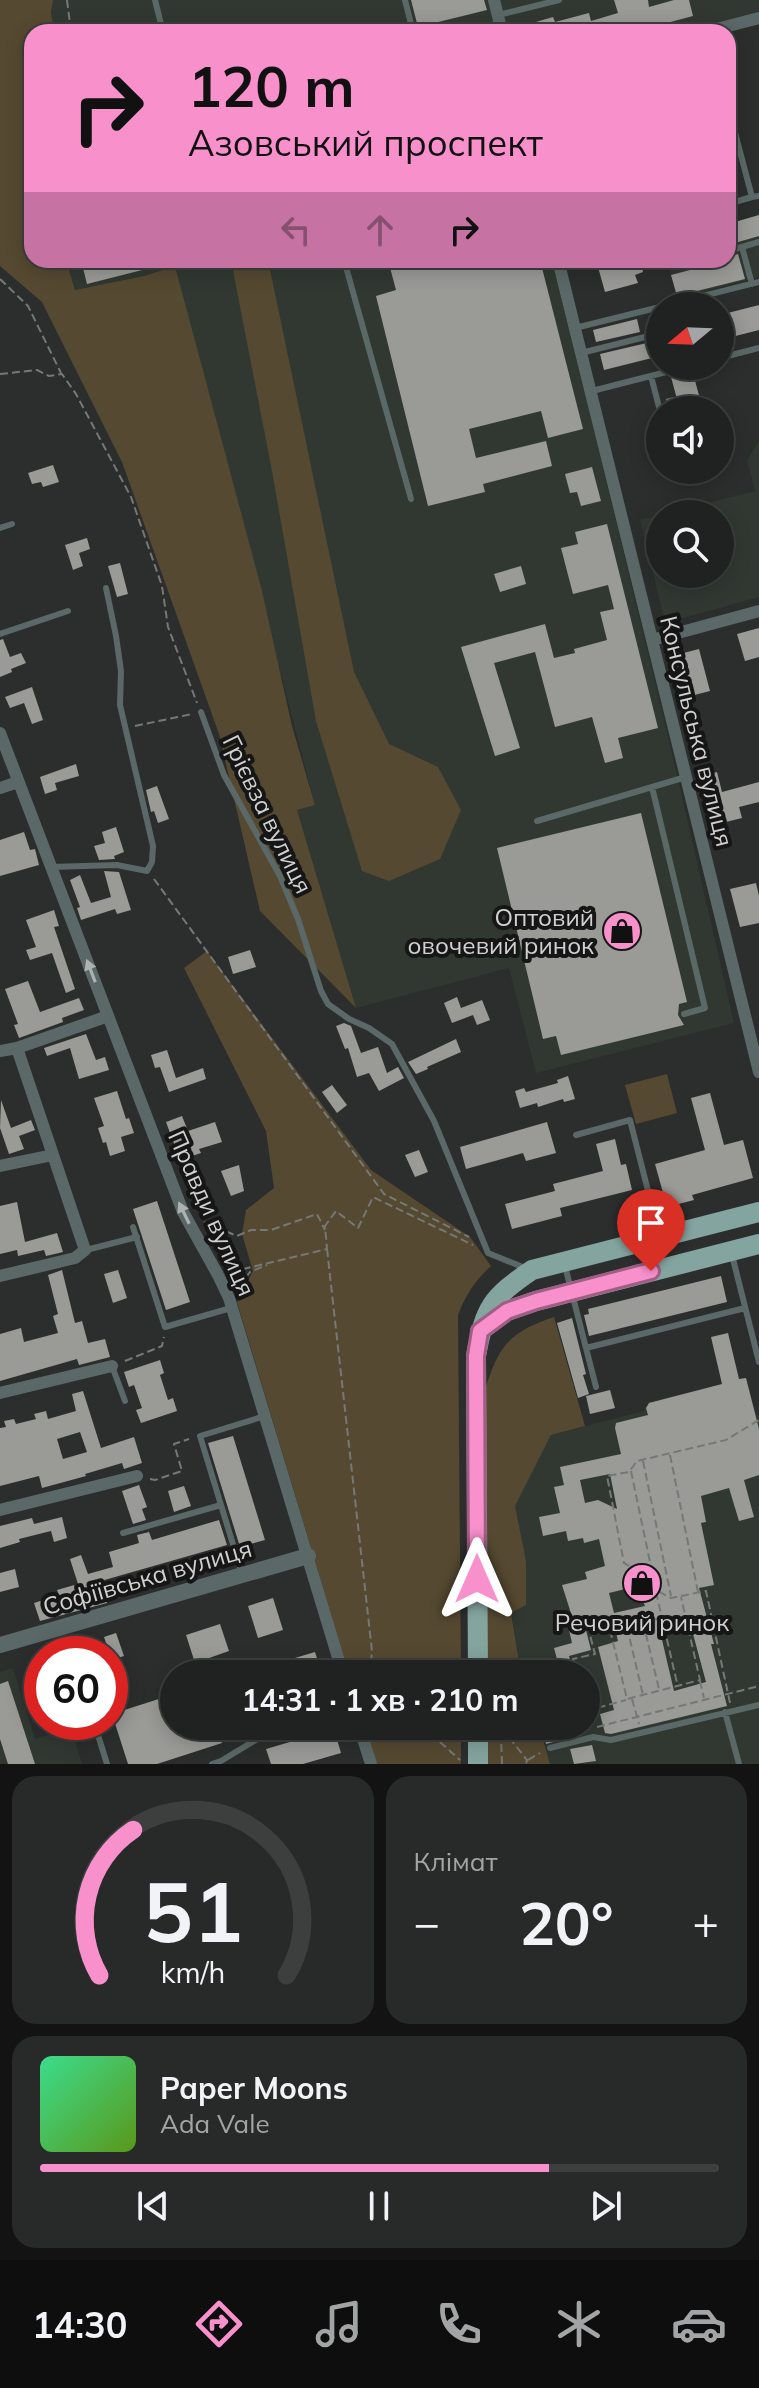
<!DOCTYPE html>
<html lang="uk">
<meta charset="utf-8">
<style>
:root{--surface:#202221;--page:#282a2a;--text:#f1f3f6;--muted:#a2a4a5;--line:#3d3f3f;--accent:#f890cc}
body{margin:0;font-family:Mulish,sans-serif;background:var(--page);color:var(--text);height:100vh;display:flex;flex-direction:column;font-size:30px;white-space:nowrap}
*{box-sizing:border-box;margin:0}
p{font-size:26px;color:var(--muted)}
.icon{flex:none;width:44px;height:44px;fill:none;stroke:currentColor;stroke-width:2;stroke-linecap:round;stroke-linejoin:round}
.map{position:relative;height:1764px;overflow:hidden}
.panel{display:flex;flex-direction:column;gap:12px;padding:12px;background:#121312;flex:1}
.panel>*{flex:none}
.banner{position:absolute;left:24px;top:24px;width:712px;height:244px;border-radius:24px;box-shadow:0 4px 20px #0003,0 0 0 2px var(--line);background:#f890cc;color:#111;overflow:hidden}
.needle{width:52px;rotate:251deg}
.tools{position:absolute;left:646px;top:292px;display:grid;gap:16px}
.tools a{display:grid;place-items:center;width:88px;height:88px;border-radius:50%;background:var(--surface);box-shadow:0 4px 20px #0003,0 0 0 2px var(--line);font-size:40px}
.speed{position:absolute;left:24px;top:1636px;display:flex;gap:16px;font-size:40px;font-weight:700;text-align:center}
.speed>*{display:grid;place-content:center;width:104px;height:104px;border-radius:50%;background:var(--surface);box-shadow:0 4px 20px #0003,0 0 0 2px var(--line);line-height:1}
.speed .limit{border:12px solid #d22;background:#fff;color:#111}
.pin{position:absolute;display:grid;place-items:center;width:68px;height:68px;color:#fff;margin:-82px -34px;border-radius:50% 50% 50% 0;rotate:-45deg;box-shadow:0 0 8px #0007}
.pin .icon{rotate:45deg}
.me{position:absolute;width:88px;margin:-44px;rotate:0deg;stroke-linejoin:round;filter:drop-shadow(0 0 6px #0008)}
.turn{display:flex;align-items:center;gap:28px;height:168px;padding:0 32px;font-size:36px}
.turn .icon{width:104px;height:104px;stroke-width:2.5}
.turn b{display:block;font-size:56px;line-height:68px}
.lanes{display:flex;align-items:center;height:76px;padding:0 32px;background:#0003;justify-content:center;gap:40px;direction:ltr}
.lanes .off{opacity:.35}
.big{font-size:60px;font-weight:700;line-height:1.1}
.panel .widget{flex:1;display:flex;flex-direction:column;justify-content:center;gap:12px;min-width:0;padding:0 28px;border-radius:24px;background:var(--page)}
.panel .dial{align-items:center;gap:0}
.dial svg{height:208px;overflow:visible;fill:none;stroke:var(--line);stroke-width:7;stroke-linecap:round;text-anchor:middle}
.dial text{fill:var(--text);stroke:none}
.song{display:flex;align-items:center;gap:24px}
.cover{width:96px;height:96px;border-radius:12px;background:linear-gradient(135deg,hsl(150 70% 55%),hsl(90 70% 35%))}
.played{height:8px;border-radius:4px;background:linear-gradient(90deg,var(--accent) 75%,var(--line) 75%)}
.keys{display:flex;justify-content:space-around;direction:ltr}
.heat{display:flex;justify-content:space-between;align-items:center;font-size:44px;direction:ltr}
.panel .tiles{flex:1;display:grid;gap:12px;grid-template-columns:1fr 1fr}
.widget:last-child{grid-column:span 2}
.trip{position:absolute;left:160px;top:1660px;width:440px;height:80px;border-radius:40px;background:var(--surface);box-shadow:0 4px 20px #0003,0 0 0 2px var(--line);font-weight:700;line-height:80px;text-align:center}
.tab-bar{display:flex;height:128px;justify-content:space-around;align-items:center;background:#0d0e0d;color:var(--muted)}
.tab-bar .icon{width:56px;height:56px}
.tab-bar .active{color:var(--accent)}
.tab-bar b{font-size:36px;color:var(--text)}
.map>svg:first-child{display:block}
</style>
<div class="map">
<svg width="759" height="1764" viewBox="0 0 759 1764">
<rect width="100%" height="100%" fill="#2b2e2c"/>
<path fill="#313832" d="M53,0H759V13L689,32H54L51,12Z
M759,215V277L677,299L667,260H728V223Z
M66,260H552L665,723L734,1023L536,1073L509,968L356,1008L297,810L315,805L175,266L144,276L75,290Z
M759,441V597L665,623L640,520L660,515V574H720V514H664L755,491L747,460Z
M746,1378L756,1415H759V1764H550L544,1739L532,1741L529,1726H586V1674H521L511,1612L526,1605V1561L514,1506L551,1435L644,1411L649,1402Z
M13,1668L35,1739L71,1728L82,1764H0V1672Z"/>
<path fill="#554931" d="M0,0H53L51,12L54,32H32V107L25,111L32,136V260H66L75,290L144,276L175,266L262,591L292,726L315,805L297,810L356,1008L260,911L219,734L122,462L42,302L0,266Z
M231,260H268L354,672L389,744L438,767L461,810L440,859L389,881L362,871L316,721L272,471Z
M207,951L371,1170L470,1237L491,1266C475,1281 466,1294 458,1315L461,1674H349L237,1302L253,1271L242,1234L246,1210L274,1188L266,1131L184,968Z
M667,1074L677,1113L636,1124L625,1085Z
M554,1317L585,1426L551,1435L515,1506L526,1561V1605L511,1613L521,1674H487L484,1393C498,1347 507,1333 554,1317Z
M364,1726H461V1764H376Z
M487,1726H529L532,1741L543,1739L550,1764H488Z"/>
<path fill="#9a9b97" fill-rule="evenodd" d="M411,0H484L487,10L418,27Z
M614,0H648L649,7L674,0H689L693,16L633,32H512V29L553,17L555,22L589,13L591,21L618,13Z
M759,215V236L728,245V224Z
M738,254L745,279L677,296L671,275L728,260V257Z
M81,260H166V264L87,284Z
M388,260H540L583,429L548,438L541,411L469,429L476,458L546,441L552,466L483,484L485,492L428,506L376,296L396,290Z
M596,260H632L633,265L641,263L643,272L635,275L638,283L605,292Z
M759,305V330L720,340V315Z
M637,319L640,332L596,342L593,330Z
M660,330V356L604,370L600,354L651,342L655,337L653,332Z
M673,366H691L703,410H680L671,377L676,372Z
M53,465L59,482L43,487L41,482L32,484L28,473Z
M592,467L601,501L581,506L577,492L570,493L565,474Z
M607,524L658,728L618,738L623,758L605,763L592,717L555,727L535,652L494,663L520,748L495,756L461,647L545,624L554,658L575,653L574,649L607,640L600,612L614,609L608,585L573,594L561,548L578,544L575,532Z
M87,538L90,549L79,553L83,566L73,570L65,545Z
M120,563L128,594L117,597L108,566Z
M521,566L526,584L500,592L494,574Z
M759,628V657L745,661L737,634Z
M3,639L10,657L21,653L26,663L11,669L12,672L0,677V640Z
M699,649L710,691L683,698L672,656Z
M32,687L43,720L32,724L24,703L10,708L5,697Z
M76,764L79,776L55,783L57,790L45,794L40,777Z
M717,772L722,792L759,782V802L739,807L742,818L714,825L702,776Z
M157,786L169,819L158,823L154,811L151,812L146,790Z
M641,813L687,1002L679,1004L678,1015L684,1025L561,1055L556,1036L543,1039L497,848Z
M116,827L124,852L114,856L115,859L99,860L94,846L105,843L102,832Z
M24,832L30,850L35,849L39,865L0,876V840Z
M104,871L119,872L131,910L117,914L115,909L81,920L77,908L80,907L70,880L80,875L91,903L111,897Z
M756,883L759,896V923L740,927L730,889Z
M54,910L59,926L54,927L75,989L66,993L52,953L30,960L26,950L36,947L26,920Z
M250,950L256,967L233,974L228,957Z
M28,981L40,1012L79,998L84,1010L62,1018L63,1022L19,1038L14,1025L18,1024L5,989Z
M457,997L461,1008L482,1000L490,1020L477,1025L473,1015L452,1023L444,1003Z
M344,1023L351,1026L361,1053L378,1047L387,1073L398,1067L404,1078L379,1091L369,1073L357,1077L348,1048L345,1049L336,1026Z
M86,1034L96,1060L105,1057L109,1070L79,1079L70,1048L47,1056L44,1048Z
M456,1039L461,1052L427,1067L428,1069L416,1074L408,1062Z
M167,1050L176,1078L203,1068L206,1079L169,1092L160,1067L155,1068L151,1055Z
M568,1076L575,1099L564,1102L563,1099L538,1107L537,1103L520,1108L515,1091L524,1088L526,1092L558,1083L557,1080Z
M332,1085L347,1105L337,1113L322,1092Z
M117,1091L126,1119L129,1118L134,1133L121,1137L125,1151L110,1156L106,1142L103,1143L98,1128L104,1126L94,1098Z
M710,1093L724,1145L743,1140L753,1178L692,1195L694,1200L667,1207L655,1164L705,1150L691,1098Z
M1,1100L11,1128L31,1120L35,1130L19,1136L24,1149L9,1154L0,1128Z
M182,1116L188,1131L215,1122L222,1142L199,1149L201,1153L186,1158L182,1146L176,1149L166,1122Z
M547,1122L556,1153L526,1161L523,1153L466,1169L460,1147Z
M615,1139L621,1165L626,1164L632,1190L560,1208L562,1216L512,1229L505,1204L555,1191L553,1184L603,1171L596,1144Z
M419,1150L428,1172L415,1177L405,1155Z
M239,1165L244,1191L231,1196L221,1171Z
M157,1201L190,1302L166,1310L133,1209Z
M17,1202L25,1242L57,1233L63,1252L46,1256L44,1250L18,1256L17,1250L0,1254V1206Z
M62,1270L75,1323L82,1321L88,1343L105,1339L110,1357L79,1365L77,1359L0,1381V1334L21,1328L24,1342L58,1333L53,1316L58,1314L48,1275Z
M118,1270L127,1298L113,1303L104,1274Z
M721,1276L727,1302L589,1336L584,1315L589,1314L588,1309Z
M572,1318L586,1374L583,1375L589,1394L578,1398L557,1323Z
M728,1333L739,1379L746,1378L759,1429V1475L744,1480L754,1517L739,1521L729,1488L701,1496L706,1522L701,1523L714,1585L699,1588L714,1644H711L727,1706L611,1734L605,1733L600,1714L614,1710L598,1647L618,1641L613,1619L576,1628L585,1626L591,1650L569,1656L573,1674H561L554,1648L572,1643L569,1630L576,1629L562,1585L587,1579L585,1572L605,1566L599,1539L584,1543L583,1538L568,1541L566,1531L543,1536L539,1517L560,1513L554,1487L564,1485L560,1467L621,1454L615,1428L616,1423L648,1415L646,1408L649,1403L722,1384L711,1337ZM610,1474L617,1509L598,1500L585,1503L580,1480ZM637,1586L645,1606L614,1613L609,1593ZM689,1619L706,1682L674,1691L659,1627Z
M160,1360L164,1373L160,1375L168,1400L173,1398L177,1411L141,1423L136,1410L142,1408L134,1385L129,1387L124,1372Z
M610,1390L615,1408L590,1414L586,1396Z
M83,1391L101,1448L134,1437L142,1463L124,1469L122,1463L85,1474L86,1476L42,1488L39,1476L0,1486V1428L6,1427L4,1421L14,1419L16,1424L36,1419L34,1414L46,1411L48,1419L76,1411L72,1394ZM80,1432L87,1452L63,1459L57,1439Z
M233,1436L265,1540L240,1547L208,1443Z
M139,1485L147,1507L142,1509L146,1520L133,1524L122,1491Z
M184,1486L191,1506L174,1512L168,1491Z
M62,1517L67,1538L54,1542L51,1531L19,1539L20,1542L0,1548V1526L32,1518L34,1524Z
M219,1520L227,1545L101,1581L107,1603L40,1621L34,1603L59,1595L57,1590L78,1584L70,1559L81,1555L88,1574L113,1567L109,1552L139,1543L137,1535L149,1532L152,1540Z
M15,1569L19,1587L0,1592V1573Z
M273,1598L283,1630L258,1638L248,1606Z
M220,1624L229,1651L195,1663L186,1635Z
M116,1633L124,1656L112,1660L104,1637Z
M315,1652L322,1674H300L295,1658Z
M8,1681L35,1764H8L0,1739V1684Z
M168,1696L174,1715V1726H216L222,1743L157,1764H128L112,1714Z
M542,1726H579L581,1734L546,1744Z
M334,1729L341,1753L303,1764H271L266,1749Z
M592,1745L596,1761L574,1764L570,1749Z"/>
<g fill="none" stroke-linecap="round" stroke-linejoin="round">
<path stroke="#767876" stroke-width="2" stroke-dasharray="8 4" stroke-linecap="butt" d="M67,0L71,32
M0,279L28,306L61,373
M651,344L657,365
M0,374L37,370L49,376L62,374L76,394L131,497L162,586L168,627L197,703
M666,400L677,397
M135,726L192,714
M154,879L384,1194L469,1237
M204,1222L237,1236L251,1230H271L317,1214L325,1230
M327,1249L372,1651L370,1674
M231,1272L327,1249L325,1226L336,1211L358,1228L373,1197L473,1245
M238,1287L250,1272L267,1265
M125,1361L162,1346L164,1337
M670,1455L698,1592
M643,1461L671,1596
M631,1471L655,1586
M150,1479L155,1480L182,1471L174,1444L189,1439
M656,1592L677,1683
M643,1622L659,1689
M627,1627L643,1695
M610,1630L627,1699L700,1680L681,1597
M577,1674L573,1659L595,1654L590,1635L661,1618
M700,1681L704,1698
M632,1699L639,1724
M730,1703L706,1591L671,1598L656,1590L641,1572L624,1563L607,1476L629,1472L637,1461L726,1440L759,1420
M586,1709L591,1727
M586,1711L626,1700
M422,1726L460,1760
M597,1727L759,1686
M528,1760L540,1753
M502,1764L501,1737L508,1736L527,1760L526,1764"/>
<path stroke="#5a6967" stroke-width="6" d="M155,0L163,32
M405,0L413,32
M498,15L559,0
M463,32L500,23
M728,106L752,197L759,196
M728,204L752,197
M742,247L752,284
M728,251L759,242
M344,260L411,499
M672,267L696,260
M663,306L759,282
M575,328L660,307
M581,353L649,336
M720,358L759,348
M651,376L660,411
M592,391L670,371
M0,528L12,524
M0,634L68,611
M201,712L224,775L280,876L298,919L321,991L328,1004L349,1019L369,1028L392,1044L434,1121L488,1253L525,1268
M652,787L705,1008L684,1014
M537,821L686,777
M51,867L117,865L147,871L152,862L153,846L120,705L121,671L116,636L106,588
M576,1135L630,1120L659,1234
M133,1227L165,1327L231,1308
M86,1250L137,1237
M732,1255L759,1362
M565,1266L586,1348
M112,1366L125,1401
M596,1387L586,1348L745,1308
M123,1533L221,1505
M242,1574L200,1436L265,1416
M725,1712L739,1764
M94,1722L107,1764
M550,1748L593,1737L611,1740L759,1705
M212,1764L221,1761L272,1730L284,1726"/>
<path stroke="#5a6967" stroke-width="12" d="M494,0L502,32
M705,32L759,18
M558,260L759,1072
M652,640L759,611
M0,733L183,1212L218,1275L229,1298L343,1674
M0,788L18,782
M0,1051L17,1048L108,1016
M0,1166L53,1155
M0,1276L75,1258L85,1250L17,1048
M0,1393L112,1366
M0,1510L137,1476
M359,1726L371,1764"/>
<path stroke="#5a6967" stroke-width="16" d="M0,1645L308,1556"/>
<path stroke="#84a49f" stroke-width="20" d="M480,1331L507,1311L536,1301L759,1244
M478,1674L476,1356C485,1307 491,1298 532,1270L759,1212
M478,1726V1764"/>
</g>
<defs><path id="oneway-solid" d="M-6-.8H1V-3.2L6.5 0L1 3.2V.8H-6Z" transform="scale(2)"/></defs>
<g fill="#adb2b0">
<use href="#oneway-solid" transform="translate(91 971) rotate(-111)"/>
<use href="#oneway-solid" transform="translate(184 1213) rotate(-116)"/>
</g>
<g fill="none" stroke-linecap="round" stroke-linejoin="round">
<g stroke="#a15e85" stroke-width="20">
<path id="route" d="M477,1579L476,1356L480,1331L507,1311L536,1301L651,1271"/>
</g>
<use href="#route" stroke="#f890cc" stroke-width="14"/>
</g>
<defs>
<g id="shop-disc" transform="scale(2)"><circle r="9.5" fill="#f890cc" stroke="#151615"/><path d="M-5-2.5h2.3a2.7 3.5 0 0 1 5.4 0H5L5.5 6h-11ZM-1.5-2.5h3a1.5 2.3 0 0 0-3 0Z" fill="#111"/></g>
</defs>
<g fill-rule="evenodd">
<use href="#shop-disc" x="622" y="931"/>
<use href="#shop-disc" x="642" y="1583"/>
</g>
<g text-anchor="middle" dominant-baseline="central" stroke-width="8" stroke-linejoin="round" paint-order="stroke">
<g font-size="24" fill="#d0d1d0" stroke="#151615">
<text transform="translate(697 731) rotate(76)">Консульська вулиця</text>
<text transform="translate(268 814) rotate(64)">Грієвза вулиця</text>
<text transform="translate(212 1213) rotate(66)">Правди вулиця</text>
<text transform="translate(147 1577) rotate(-16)">Софіївська вулиця</text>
</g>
<g font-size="24" fill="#d0d1d0" stroke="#151615" text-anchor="end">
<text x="594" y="917">Оптовий<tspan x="594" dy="28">овочевий ринок</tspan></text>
<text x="642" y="1622" text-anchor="middle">Речовий ринок</text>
</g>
</g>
</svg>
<div class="tools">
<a><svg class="needle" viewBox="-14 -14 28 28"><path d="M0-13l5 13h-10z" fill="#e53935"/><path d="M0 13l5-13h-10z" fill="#a2a4a5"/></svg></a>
<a><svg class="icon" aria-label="sound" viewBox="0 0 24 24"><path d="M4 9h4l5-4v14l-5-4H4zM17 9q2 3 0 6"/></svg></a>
<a><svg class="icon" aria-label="search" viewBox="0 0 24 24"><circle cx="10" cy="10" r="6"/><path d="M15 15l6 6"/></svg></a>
</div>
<div class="speed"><div class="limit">60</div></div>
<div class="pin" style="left:651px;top:1271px;background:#d93025"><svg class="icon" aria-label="arrive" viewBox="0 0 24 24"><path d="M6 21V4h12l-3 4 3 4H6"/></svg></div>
<svg class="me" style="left:477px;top:1579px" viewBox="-20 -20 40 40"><path d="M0-17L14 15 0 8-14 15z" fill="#f890cc" stroke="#fff" stroke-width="4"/></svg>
<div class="trip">14:31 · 1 хв · 210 m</div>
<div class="banner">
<div class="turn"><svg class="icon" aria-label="right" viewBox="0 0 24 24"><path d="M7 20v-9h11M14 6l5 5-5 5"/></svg><div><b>120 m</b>Азовський проспект</div></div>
<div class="lanes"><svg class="icon off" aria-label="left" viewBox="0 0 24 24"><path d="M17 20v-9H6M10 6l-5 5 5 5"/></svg><svg class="icon off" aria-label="ahead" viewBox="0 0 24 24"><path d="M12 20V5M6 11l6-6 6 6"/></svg><svg class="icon" aria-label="right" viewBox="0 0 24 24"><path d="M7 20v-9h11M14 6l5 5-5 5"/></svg></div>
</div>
</div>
<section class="panel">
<div class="tiles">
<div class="widget dial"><svg viewBox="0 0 100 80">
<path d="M14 69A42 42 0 1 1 86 69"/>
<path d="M14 69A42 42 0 0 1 27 13" stroke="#f890cc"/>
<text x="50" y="56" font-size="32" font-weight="700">51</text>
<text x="50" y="72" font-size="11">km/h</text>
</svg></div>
<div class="widget"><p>Клімат</p>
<div class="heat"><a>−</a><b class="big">20°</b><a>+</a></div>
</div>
<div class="widget">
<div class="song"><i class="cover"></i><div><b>Paper Moons</b><p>Ada Vale</p></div></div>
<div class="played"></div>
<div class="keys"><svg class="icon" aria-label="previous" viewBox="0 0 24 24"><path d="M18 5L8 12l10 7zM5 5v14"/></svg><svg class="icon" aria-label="pause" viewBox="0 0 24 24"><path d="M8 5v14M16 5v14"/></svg><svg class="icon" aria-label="next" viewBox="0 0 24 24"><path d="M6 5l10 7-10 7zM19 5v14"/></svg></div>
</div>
</div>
</section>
<nav class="tab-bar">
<b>14:30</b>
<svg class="icon active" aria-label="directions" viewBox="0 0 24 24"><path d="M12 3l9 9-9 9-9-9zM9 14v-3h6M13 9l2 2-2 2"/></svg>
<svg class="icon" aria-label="music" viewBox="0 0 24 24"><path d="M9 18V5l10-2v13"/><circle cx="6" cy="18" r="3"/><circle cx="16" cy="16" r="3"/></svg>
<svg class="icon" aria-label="phone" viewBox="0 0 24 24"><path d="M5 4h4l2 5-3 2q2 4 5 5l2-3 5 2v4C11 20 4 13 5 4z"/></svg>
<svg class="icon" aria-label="climate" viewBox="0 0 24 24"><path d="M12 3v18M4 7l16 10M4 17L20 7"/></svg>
<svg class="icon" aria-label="car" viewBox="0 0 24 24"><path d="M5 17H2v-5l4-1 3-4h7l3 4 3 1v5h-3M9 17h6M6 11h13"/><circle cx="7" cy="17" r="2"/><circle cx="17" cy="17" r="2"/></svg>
</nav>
